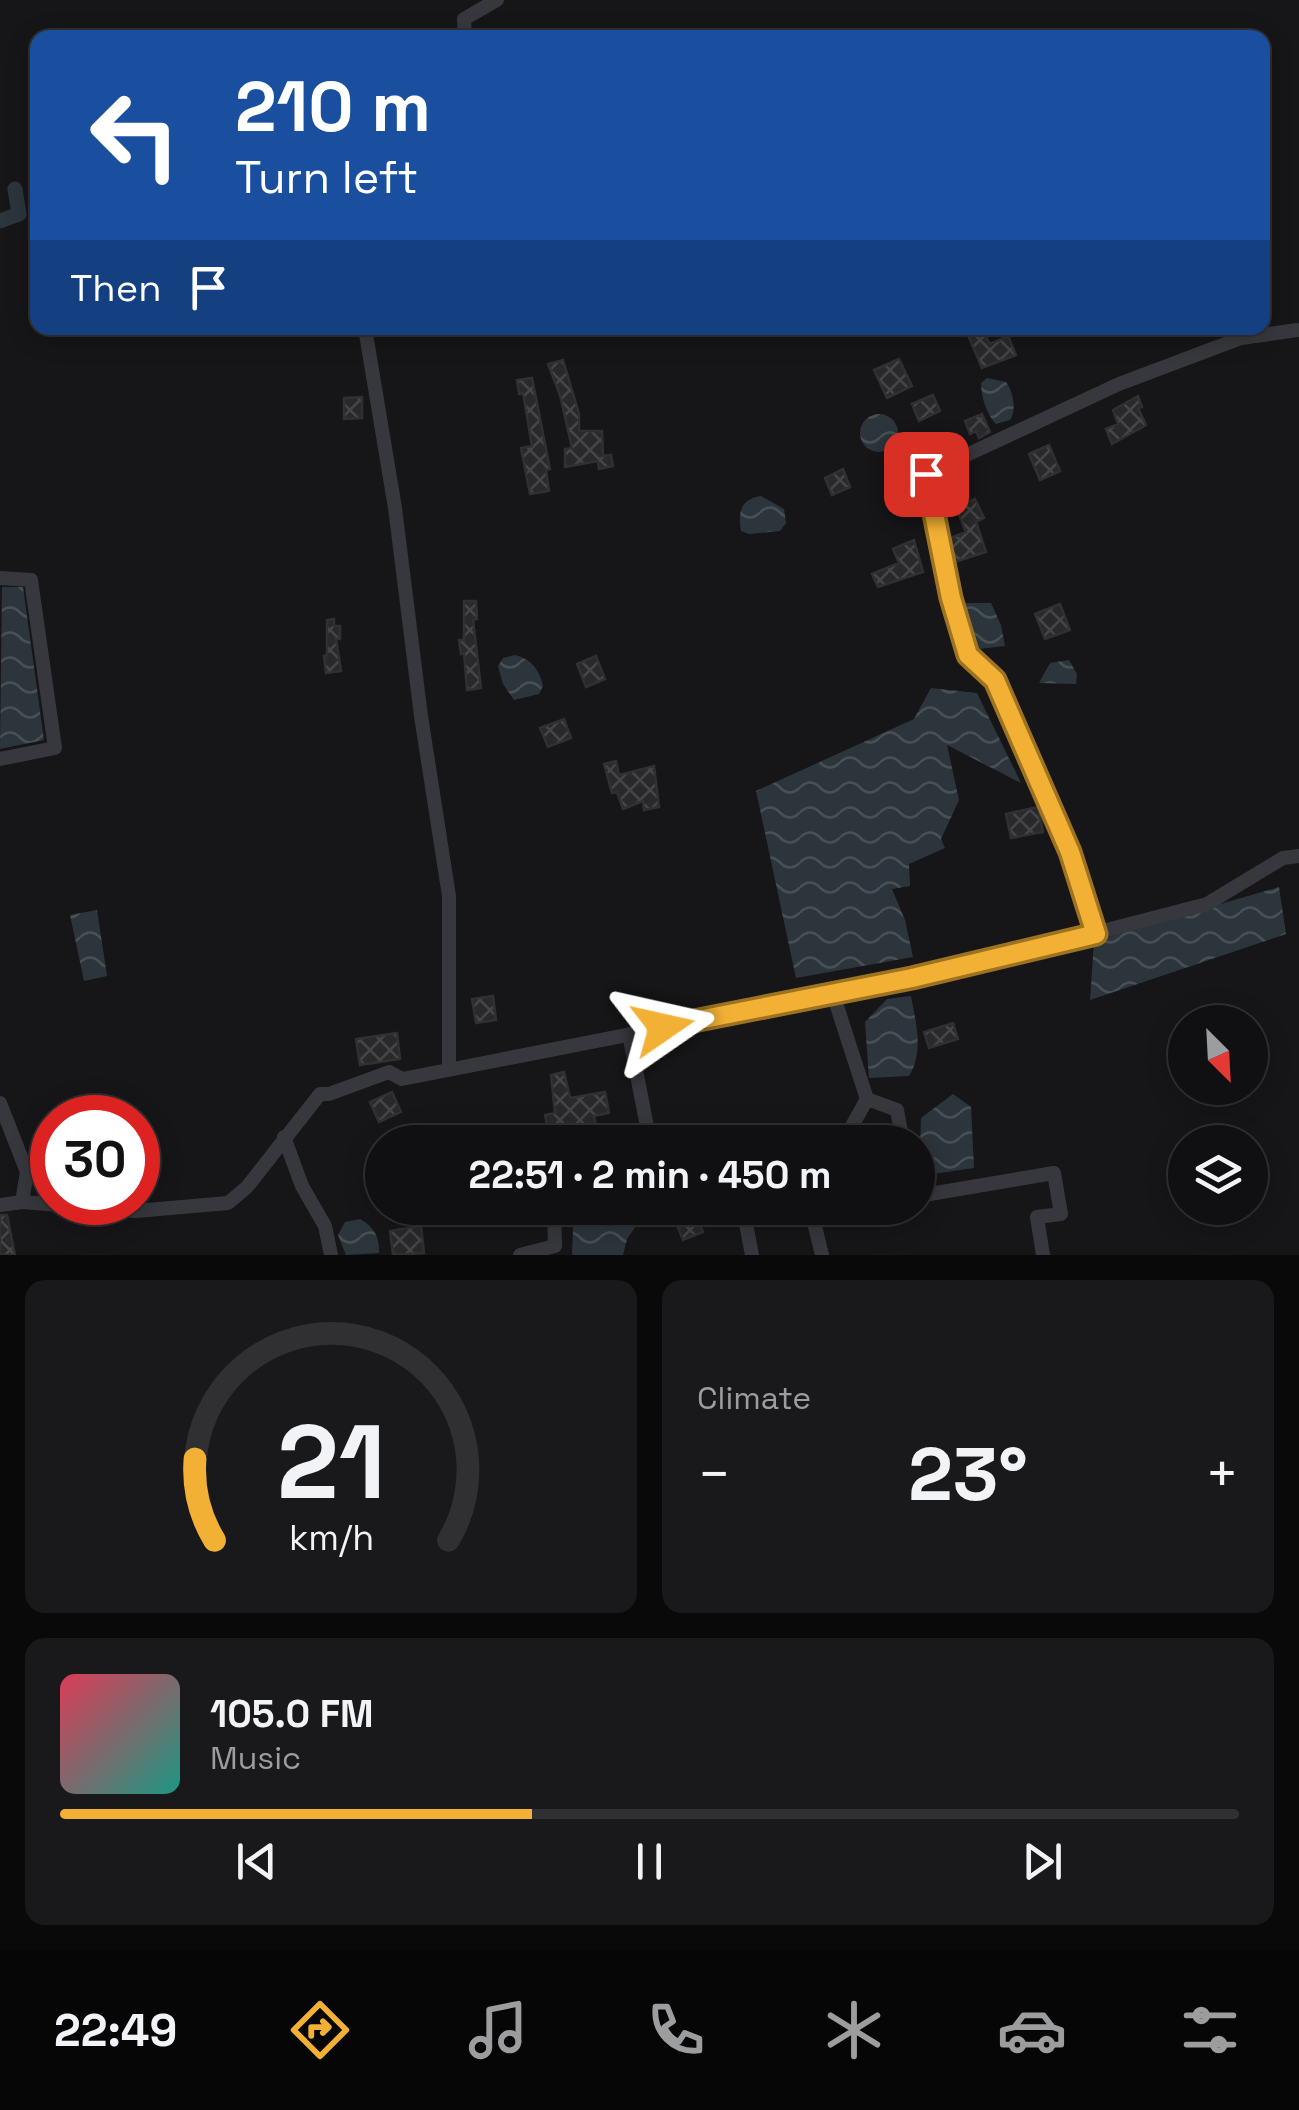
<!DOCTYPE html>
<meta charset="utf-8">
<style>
:root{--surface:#101012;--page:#19191b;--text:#f1f3f6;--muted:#9c9d9f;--line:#303032;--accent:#f2b134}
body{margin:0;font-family:"Space Grotesk",sans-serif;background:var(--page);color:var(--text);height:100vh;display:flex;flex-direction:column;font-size:38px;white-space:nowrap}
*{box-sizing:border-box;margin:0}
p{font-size:32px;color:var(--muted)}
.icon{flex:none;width:55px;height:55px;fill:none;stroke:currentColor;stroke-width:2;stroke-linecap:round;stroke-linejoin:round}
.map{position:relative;height:1255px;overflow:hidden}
.panel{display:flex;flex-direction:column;gap:25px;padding:25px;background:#09090a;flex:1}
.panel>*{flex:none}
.banner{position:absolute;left:30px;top:30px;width:1240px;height:305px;border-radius:20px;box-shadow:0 5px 25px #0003,0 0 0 2px var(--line);background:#1a4fa0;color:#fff;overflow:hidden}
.needle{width:65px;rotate:156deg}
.buttons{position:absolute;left:1168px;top:1005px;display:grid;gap:20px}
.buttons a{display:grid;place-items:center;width:100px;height:100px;border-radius:50%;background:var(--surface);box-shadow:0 5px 25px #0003,0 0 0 2px var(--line);font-size:50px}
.speed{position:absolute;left:30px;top:1095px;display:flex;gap:20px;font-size:50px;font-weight:700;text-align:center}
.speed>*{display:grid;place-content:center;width:130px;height:130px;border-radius:50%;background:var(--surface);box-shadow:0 5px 25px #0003,0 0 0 2px var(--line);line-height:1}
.speed .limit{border:15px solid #d22;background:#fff;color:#111}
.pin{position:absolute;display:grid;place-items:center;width:85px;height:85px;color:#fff;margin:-42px;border-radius:20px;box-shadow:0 5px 15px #0006}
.me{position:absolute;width:110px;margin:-55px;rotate:79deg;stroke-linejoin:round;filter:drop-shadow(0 0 8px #0008)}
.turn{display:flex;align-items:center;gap:35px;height:210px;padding:0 40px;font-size:45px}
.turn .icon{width:130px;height:130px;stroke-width:2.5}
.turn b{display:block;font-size:70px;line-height:85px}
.then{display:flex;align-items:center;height:95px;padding:0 40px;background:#0003;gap:20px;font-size:38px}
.big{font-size:75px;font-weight:700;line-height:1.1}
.panel .widget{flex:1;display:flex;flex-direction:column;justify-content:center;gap:15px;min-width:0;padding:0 35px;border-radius:20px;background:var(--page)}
.panel .dial{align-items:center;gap:0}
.dial svg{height:260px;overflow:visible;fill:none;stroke:var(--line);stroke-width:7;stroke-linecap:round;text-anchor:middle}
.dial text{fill:var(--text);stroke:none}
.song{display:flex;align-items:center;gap:30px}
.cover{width:120px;height:120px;border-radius:15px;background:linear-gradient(135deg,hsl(350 70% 55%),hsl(170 70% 35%))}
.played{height:10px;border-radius:5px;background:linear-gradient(90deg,var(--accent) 40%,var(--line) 40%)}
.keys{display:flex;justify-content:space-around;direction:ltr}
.heat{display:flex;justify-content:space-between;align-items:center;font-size:55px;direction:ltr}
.panel .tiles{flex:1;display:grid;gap:25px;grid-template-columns:1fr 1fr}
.widget:last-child{grid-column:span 2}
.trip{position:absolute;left:365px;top:1125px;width:570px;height:100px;border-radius:50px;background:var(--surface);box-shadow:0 5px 25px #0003,0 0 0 2px var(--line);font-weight:700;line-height:100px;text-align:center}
.menu{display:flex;height:160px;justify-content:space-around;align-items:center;background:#060607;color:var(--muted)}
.menu .icon{width:70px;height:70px}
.menu .selected{color:var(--accent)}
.menu b{font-size:45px;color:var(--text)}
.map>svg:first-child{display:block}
</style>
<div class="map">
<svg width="1299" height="1255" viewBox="0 0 1299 1255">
<defs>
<pattern id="water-waves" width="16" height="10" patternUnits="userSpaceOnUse" patternTransform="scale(2.5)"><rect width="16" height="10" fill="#2c353c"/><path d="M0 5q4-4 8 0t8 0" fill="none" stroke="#485056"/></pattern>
<pattern id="building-cross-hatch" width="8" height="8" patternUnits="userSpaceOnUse" patternTransform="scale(2.5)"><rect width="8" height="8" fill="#29292c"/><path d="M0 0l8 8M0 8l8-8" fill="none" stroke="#454548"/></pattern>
</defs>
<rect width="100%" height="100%" fill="#161618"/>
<path fill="url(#water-waves)" d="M987,378L1006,382C1013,391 1017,410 1010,420L996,424C987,415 981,397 981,383Z
M860 433a19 19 0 1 1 38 0a19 19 0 1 1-38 0Z
M761,496L784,509L786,523L780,531L749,534L741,531C738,513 740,499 761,496Z
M2,587H23L44,740L0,749Z
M965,603H991L1001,625L1005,646L978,649Z
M515,655C531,659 540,670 543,686L539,694L514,700L503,684L498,666L503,658Z
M1069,660L1077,674L1076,684L1039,683L1050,663Z
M931,688L977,693L1021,783L947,745L959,800L941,839L945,848L909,864L910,886L892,889L905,920L913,957L796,978L756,791L914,719Z
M1279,887L1286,934L1090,1000L1094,941Z
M97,910L107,976L84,981L70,915Z
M911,996C916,1023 924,1052 909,1076L869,1078L865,1022L887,999Z
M953,1094L971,1107L974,1168L919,1176L921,1118Z
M574,1208H641L645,1213L627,1239L623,1255H572Z
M360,1219C373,1226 380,1237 379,1253L346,1255L338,1235L345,1222Z"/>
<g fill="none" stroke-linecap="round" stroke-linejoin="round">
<path stroke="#2c353c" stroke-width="15" d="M0,221L19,214L15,189"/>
</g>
<path fill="url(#building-cross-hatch)" stroke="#303034" stroke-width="2.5" d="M965,328H981L990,344L1008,336L1016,355L982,368Z
M899,359L912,386L887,398L874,370Z
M563,360L579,414V431H602L603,456L611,455L613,466L599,469L598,461L565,467V449L572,448L560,395L548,364Z
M532,378L550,469L546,470L549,491L530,494L521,448L532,446L523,393L519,394L517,380Z
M933,395L940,411L919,421L912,404Z
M1138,396L1142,407L1138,408L1146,425L1112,444L1106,429L1118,424L1113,410Z
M362,397V418L344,419V398Z
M982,414L990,432L979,438L976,431L970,434L965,421Z
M1049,445L1060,471L1040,480L1029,454Z
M843,469L850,487L832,495L825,478Z
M975,499L984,518L976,522L986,552L955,562L950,538L966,532L956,508Z
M914,540L923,572L878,587L872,574L899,563L893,549Z
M464,601H476L477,619L473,620L481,688L467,690L464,653L461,654L459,640H464Z
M1060,604L1070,630L1045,639L1035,614Z
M334,619V626H340V639H336L341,671L326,673L324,656L327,655V620Z
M596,656L605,679L586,687L577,664Z
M564,719L571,738L548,747L540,728Z
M616,761L619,775L654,766L659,807L644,810L643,801L623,809L617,792L612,793L604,764Z
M1038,807L1043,832L1011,838L1006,814Z
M493,996L496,1020L476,1023L472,999Z
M953,1023L958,1039L929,1048L924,1032Z
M397,1033L400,1059L360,1065L356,1039Z
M564,1072L570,1098L605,1092L609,1113L594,1116L600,1142H541L538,1126L547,1125L545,1115L555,1113L551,1075Z
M392,1092L401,1112L379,1122L370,1102Z
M649,1208H693L703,1232L683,1240L673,1215L654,1222Z
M0,1215H7L15,1255H0Z
M421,1226L424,1253L393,1255L390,1231Z"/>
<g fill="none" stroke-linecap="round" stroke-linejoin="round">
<path stroke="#37383d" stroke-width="14" d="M465,38L464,19L497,0
M365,328L395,508L421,716L449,896V1069
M0,578L31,580L55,748L0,759
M1095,933L1070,853L995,681L968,655L951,598L926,474L1119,384L1241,338L1297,330
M833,994L867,1099
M629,1034L650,1142
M0,1103L27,1172L22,1202
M284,1137L302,1186L325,1226L331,1255
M843,1142L867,1099L897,1110L903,1142
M918,1196L1054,1173L1061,1214L1037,1217L1043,1255
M0,1205L22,1202L136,1211L228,1203L247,1187L320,1094H329L389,1072L402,1079L913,979L1095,933L1207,904L1283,858L1299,856
M743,1208L752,1255
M815,1208L812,1214L822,1255
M520,1255L555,1246L554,1208"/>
</g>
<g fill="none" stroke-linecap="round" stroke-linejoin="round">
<g stroke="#9d7322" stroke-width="25">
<path id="route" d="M663,1027L912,978L1096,934L1070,852L995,680L968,655L951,598L926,474"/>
</g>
<use href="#route" stroke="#f2b134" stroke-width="18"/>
</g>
</svg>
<div class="buttons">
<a><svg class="needle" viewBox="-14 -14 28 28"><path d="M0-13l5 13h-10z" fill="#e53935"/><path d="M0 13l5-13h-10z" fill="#9c9d9f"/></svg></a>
<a><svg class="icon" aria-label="layers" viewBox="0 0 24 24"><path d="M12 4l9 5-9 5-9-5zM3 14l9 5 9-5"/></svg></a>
</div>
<div class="speed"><div class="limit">30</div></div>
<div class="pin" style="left:926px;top:474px;background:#d93025"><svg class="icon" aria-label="arrive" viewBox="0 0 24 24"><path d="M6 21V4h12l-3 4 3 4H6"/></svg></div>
<svg class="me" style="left:663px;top:1027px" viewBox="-20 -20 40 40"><path d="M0-17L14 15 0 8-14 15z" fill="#f2b134" stroke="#fff" stroke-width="4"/></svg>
<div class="trip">22:51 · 2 min · 450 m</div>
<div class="banner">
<div class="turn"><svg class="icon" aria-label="left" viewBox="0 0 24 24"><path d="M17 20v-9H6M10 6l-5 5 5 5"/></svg><div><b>210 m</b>Turn left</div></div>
<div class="then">Then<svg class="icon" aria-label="arrive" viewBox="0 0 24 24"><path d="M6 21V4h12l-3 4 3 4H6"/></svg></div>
</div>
</div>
<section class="panel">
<div class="tiles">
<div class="widget dial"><svg viewBox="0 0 100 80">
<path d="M14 69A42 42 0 1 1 86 69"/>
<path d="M14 69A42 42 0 0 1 8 44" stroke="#f2b134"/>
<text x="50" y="56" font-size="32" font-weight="700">21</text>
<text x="50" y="72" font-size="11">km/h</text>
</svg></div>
<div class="widget"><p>Climate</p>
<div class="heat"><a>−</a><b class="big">23°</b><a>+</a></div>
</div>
<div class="widget">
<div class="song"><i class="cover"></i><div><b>105.0 FM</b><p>Music</p></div></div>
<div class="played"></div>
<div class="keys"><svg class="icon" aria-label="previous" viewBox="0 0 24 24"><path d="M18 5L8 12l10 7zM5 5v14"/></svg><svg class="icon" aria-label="pause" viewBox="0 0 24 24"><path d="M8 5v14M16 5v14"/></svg><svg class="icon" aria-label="next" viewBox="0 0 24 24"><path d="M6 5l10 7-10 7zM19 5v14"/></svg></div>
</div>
</div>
</section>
<nav class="menu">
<b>22:49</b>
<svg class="icon selected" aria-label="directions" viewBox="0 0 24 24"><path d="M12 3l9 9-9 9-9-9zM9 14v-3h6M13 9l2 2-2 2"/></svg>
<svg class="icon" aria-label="music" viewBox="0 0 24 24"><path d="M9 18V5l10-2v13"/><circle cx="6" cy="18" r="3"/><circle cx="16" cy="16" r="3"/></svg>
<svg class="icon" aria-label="phone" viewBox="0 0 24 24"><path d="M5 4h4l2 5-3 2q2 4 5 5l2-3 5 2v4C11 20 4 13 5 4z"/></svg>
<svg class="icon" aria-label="climate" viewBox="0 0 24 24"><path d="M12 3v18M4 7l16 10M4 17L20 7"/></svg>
<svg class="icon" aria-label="car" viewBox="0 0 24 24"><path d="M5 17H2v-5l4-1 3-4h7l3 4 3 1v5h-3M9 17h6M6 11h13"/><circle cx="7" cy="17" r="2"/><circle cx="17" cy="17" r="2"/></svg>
<svg class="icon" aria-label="filters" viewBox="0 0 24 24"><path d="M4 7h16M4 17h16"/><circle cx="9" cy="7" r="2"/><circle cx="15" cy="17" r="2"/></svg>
</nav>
